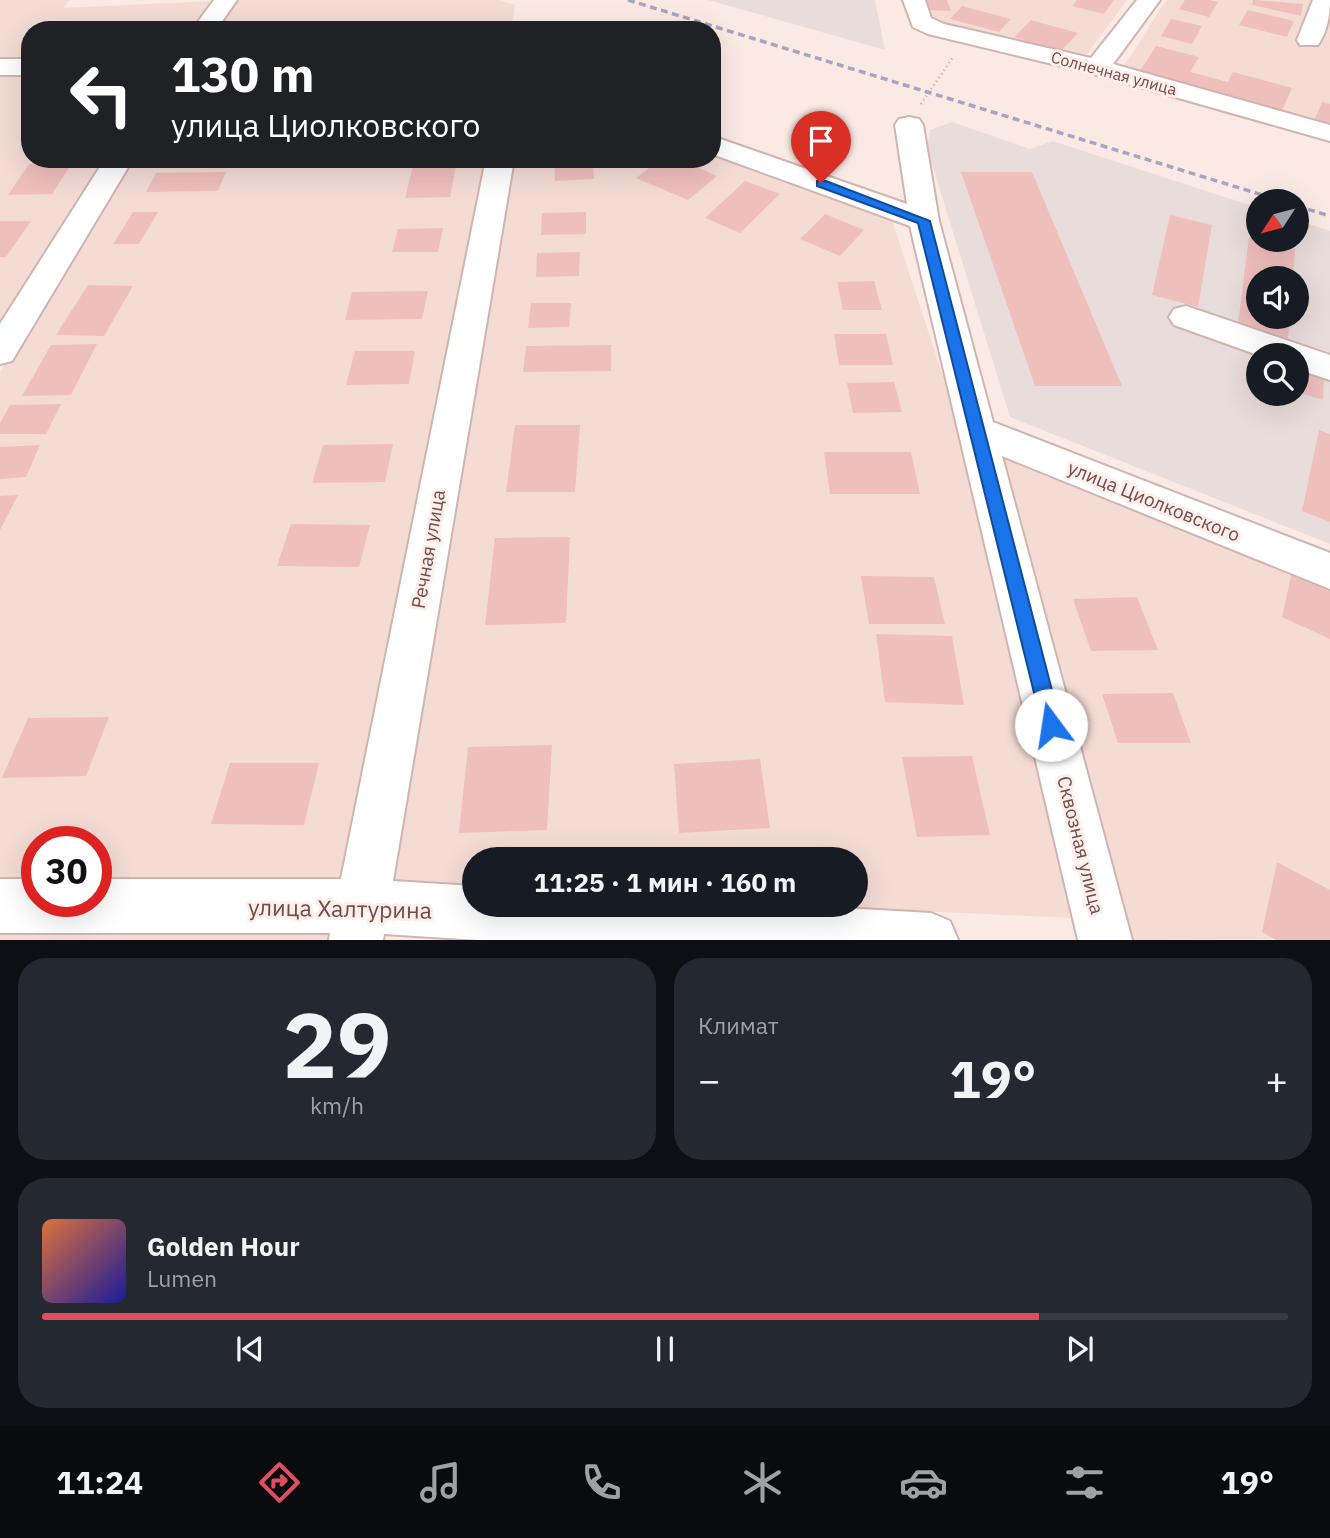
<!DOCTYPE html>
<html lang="ru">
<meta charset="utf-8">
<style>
:root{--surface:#171b24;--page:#242831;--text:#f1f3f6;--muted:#9ea1a6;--line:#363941;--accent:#e04e5f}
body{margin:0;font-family:"IBM Plex Sans",sans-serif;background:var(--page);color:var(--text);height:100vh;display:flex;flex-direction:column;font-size:26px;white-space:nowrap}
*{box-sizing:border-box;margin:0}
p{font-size:23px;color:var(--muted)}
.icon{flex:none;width:38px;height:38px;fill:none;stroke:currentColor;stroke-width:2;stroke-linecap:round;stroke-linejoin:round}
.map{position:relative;height:940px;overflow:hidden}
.sheet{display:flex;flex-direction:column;gap:18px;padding:18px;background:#0d0f14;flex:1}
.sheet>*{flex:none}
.banner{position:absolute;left:21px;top:21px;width:700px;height:147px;border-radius:28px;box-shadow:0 7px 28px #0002;background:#202124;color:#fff;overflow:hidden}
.needle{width:46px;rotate:234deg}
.controls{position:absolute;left:1246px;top:189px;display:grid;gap:14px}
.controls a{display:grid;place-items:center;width:63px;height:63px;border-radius:50%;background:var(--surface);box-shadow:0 7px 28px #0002;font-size:35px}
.speed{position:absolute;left:21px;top:826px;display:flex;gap:14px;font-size:35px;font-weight:700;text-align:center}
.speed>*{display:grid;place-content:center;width:91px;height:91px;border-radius:50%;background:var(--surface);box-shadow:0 7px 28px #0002;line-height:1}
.speed .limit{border:10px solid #d22;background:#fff;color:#111}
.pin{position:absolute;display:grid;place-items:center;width:60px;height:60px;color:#fff;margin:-72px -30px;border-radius:50% 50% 50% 0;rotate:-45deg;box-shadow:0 0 7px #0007}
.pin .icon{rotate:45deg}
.me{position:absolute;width:77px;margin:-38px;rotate:346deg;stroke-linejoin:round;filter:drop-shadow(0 0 5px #0008)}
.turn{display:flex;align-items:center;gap:24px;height:147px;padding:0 35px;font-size:32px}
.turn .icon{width:91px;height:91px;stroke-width:2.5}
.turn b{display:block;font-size:49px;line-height:60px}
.big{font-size:52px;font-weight:800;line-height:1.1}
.sheet .widget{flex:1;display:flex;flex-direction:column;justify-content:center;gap:10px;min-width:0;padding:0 24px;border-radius:28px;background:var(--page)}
.sheet .dial{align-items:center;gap:0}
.dial b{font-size:91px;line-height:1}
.song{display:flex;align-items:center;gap:21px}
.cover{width:84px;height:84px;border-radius:10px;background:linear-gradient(135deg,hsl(20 70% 55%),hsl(240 70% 35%))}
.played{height:7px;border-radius:4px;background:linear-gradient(90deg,var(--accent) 80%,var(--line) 80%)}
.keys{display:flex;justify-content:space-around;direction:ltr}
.heat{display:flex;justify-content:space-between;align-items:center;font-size:38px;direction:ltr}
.sheet .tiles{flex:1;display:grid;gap:18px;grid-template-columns:1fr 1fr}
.widget:last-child{grid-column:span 2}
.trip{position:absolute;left:462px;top:847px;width:406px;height:70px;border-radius:35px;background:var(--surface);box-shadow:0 7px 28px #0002;font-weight:800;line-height:70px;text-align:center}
.tabs{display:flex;height:112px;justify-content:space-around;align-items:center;background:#090b0e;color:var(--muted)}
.tabs .icon{width:49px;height:49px}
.tabs .selected{color:var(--accent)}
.tabs b{font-size:32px;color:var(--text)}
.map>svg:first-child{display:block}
</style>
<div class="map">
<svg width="1330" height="940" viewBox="0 0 1330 940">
<rect width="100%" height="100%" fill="#fbeae4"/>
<path fill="#f4dcd5" d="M0,0H70L63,8L212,1L192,30H30V61H0Z
M234,0H499L515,5L511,30H213Z
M915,0H1127L1082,61L922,20Z
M1166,0H1330V127L1121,71Z
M0,72H30V159H108L0,326Z
M712,150L891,217L974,472L1072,918L779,905H856V859H474V891L383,887L509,159H712Z
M130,159H491L345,888L96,886V842H37V886L0,885V372Z
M997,446L1330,579V939L1131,940Z
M0,930H339L337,940H0Z"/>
<path fill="#e9dddb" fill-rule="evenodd" d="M708,0H875L885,50Z
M952,122L1030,149L1053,141L1258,208V240H1297V220L1330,231V544L1010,417L927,148L930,130ZM1258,278H1297V317H1258ZM1258,355H1297V394H1258Z"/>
<path fill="#efbfbc" d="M923,0H947L951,11L927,10Z
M1077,0H1114L1104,14L1072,6Z
M1185,0H1209L1218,2L1209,17L1179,9Z
M1253,0L1303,4L1301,16L1252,5Z
M962,6L1011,19L999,32L950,19Z
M1248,10L1294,21L1287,37L1239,25Z
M1171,19L1202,26L1192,44L1161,36Z
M1031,20L1078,33L1061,51L1014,37Z
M456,25H491L490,30H454Z
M1156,46L1199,57L1190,72L1228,82L1233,72L1292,88L1281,113L1138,74Z
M1322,102L1330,104V127L1313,123Z
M554,159H593L594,179L555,181Z
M661,159H679L717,176L688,200L636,178Z
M72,163L52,194L8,195L29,164Z
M413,166H456L450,197L405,198Z
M226,172L218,191L146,192L156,173Z
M961,172H1032L1122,386H1035Z
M745,181L780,194L740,233L705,218Z
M133,212H158L139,244H113Z
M586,212V234L541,235L542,213Z
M825,214L864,230L840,256L800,239Z
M1170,215L1212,225L1198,307L1152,295Z
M0,221H31L6,257H0Z
M443,228L438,252H392L398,229Z
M1249,237L1295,249L1293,278H1258V317H1290L1288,338L1238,324Z
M580,252L579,276L536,277L537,253Z
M874,281L882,310H843L837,282Z
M88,285L133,286L104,336L56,335Z
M428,291L422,319L345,320L352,292Z
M531,303H571L569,327L528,328Z
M834,334H886L893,365H839Z
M97,344L71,395L22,396L51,345Z
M611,345V371L523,372L526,346Z
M355,351H415L409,384L346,385Z
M1251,357L1258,359V381L1248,378Z
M1297,370L1324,378L1323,400L1297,392Z
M894,382L902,412L853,413L847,383Z
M61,404L46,434H0V423L10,405Z
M515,425H580L575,492H506Z
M1319,430L1330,434V522L1302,511Z
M393,444L385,482L312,483L323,445Z
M40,445L26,477L0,479V447Z
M824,452H911L920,494H830Z
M18,495L0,530V496Z
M291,524L370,525L359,567L277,566Z
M570,537L566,623L485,625L495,538Z
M1292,572L1330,588V639L1282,617Z
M861,576L934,577L945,624H869Z
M1137,597L1158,650L1091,651L1073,599Z
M876,634L952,636L964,705L885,702Z
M1173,693L1191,743H1118L1102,694Z
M109,717L86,776L2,778L28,718Z
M552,745L547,830L459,833L468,747Z
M972,756L990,835L917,837L902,757Z
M760,759L770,828L679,833L674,764Z
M230,763H319L304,825L211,824Z
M1277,862L1330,890V940H1276L1262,932Z"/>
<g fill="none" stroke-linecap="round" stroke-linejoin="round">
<g stroke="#d0b4b0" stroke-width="4">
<path id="minor" d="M214,0H237L216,30H192Z
M903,0H925L931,18L944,24L1091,58L1137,0H1160L1113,64L1330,125V141L1090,73L928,34L913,27Z
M1313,0H1330C1330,16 1327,32 1318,45H1300L1297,40Z
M0,59H30V75H0Z
M909,117L919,119L923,125L939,221L993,422L1330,553V589L1002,456L1132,940H1078L910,226L712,154V136L907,204L895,125L899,119Z
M105,159H133L12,361L0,364V324Z
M486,159H514L393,881L474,886V905H792L931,913L950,921L958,940H478L384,934L383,940H329L330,933H0V879H37V901H96V879H341Z
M1186,306L1330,355V380L1297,369V355H1258L1174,325L1169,317L1174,309Z"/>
</g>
<path stroke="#d4a2a0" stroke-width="2.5" stroke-dasharray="1 3.5" stroke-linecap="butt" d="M921,104L953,57"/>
<use href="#minor" fill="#fff" fill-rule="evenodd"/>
<path stroke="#a9a3c4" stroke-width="3.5" stroke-dasharray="7 4.5" stroke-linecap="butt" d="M628,0L1282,201
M1297,206L1330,216"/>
</g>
<path fill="#1a73e8" stroke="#114b97" stroke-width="2" d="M817,181H826L930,221L1061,725L1058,732L1051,735L1044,732L1042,725L918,223L817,186Z"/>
<g text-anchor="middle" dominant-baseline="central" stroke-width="6" stroke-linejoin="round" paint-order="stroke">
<g font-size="16" fill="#724b4b" stroke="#feefea">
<text transform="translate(1114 73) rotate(15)">Солнечная улица</text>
</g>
<g font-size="19" fill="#724b4b" stroke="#feefea">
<text transform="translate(1154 501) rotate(22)">улица Циолковского</text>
<text transform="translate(428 549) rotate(-80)">Речная улица</text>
<text transform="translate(1081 845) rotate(76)">Сквозная улица</text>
</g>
<g font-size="23" fill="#724b4b" stroke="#feefea">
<text transform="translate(340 908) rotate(1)">улица Халтурина</text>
</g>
</g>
</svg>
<div class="controls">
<a><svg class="needle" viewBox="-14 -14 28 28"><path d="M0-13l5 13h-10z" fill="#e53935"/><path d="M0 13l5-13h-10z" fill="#9ea1a6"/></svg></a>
<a><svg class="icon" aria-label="sound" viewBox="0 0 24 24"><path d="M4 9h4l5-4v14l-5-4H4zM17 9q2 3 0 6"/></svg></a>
<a><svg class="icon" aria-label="search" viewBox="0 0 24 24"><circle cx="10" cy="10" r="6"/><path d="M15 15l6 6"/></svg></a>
</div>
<div class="speed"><div class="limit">30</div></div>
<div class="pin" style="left:821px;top:183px;background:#d93025"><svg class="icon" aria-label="arrive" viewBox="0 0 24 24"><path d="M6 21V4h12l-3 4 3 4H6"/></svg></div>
<svg class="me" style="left:1051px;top:725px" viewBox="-20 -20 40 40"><circle r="19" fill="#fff"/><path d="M0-13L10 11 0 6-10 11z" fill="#1a73e8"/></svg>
<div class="trip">11:25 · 1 мин · 160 m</div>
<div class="banner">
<div class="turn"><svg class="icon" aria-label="left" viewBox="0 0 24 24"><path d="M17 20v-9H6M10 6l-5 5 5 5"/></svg><div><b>130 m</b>улица Циолковского</div></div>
</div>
</div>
<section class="sheet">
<div class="tiles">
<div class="widget dial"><b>29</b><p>km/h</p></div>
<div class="widget"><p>Климат</p>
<div class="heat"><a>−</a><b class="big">19°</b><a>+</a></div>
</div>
<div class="widget">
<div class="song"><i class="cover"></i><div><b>Golden Hour</b><p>Lumen</p></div></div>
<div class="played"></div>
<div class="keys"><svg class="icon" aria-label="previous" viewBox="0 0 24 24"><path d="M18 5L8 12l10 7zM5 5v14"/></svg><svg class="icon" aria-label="pause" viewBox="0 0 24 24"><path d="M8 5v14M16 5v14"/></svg><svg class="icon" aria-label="next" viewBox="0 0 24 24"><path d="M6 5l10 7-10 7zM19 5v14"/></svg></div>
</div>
</div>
</section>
<nav class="tabs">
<b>11:24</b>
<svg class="icon selected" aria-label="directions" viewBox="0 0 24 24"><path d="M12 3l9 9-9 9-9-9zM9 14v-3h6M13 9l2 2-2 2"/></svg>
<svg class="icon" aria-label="music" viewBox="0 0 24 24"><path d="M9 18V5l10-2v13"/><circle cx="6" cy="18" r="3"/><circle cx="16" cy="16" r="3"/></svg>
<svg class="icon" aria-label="phone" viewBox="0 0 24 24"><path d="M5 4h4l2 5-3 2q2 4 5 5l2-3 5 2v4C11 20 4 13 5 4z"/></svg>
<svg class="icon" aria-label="climate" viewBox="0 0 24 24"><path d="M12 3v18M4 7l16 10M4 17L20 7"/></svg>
<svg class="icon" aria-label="car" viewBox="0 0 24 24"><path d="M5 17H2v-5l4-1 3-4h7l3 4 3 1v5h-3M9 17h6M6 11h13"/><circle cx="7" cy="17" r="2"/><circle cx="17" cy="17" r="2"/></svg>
<svg class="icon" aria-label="filters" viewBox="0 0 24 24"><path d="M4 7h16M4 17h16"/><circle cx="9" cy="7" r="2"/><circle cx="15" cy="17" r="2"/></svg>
<b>19°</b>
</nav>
